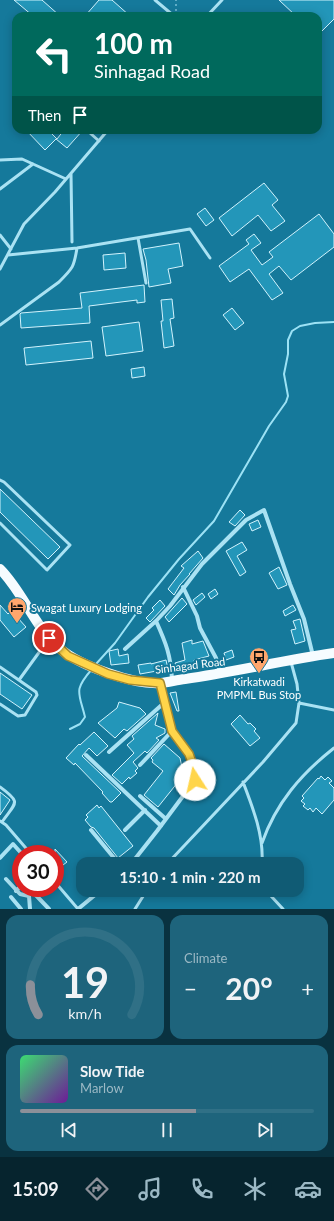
<!DOCTYPE html>
<meta charset="utf-8">
<style>
:root{--surface:#105b74;--page:#1e647c;--text:#f1f3f6;--muted:#9cb9c5;--line:#307086;--accent:#8c9099}
body{margin:0;font-family:Lato,sans-serif;background:var(--page);color:var(--text);height:100vh;display:flex;flex-direction:column;font-size:15px;white-space:nowrap}
*{box-sizing:border-box;margin:0}
p{font-size:13px;color:var(--muted)}
.icon{flex:none;width:22px;height:22px;fill:none;stroke:currentColor;stroke-width:2;stroke-linecap:round;stroke-linejoin:round}
.map{position:relative;height:909px;overflow:hidden}
.drawer{display:flex;flex-direction:column;gap:6px;padding:6px;background:#093240;flex:1}
.drawer>*{flex:none}
.banner{position:absolute;left:12px;top:12px;width:310px;height:122px;border-radius:12px;box-shadow:0 2px 10px #0003;background:#00695c;color:#fff;overflow:hidden}
.speed{position:absolute;left:12px;top:845px;display:flex;gap:8px;font-size:20px;font-weight:700;text-align:center}
.speed>*{display:grid;place-content:center;width:52px;height:52px;border-radius:50%;background:var(--surface);box-shadow:0 2px 10px #0003;line-height:1}
.speed .limit{border:6px solid #d22;background:#fff;color:#111}
.pin{position:absolute;display:grid;place-items:center;width:34px;height:34px;color:#fff;margin:-17px;border:2px solid #fff;border-radius:50%;box-shadow:0 1px 4px #0007}
.me{position:absolute;width:44px;margin:-22px;rotate:350deg;stroke-linejoin:round;filter:drop-shadow(0 0 3px #0008)}
.turn{display:flex;align-items:center;gap:14px;height:84px;padding:0 16px;font-size:18px}
.turn .icon{width:52px;height:52px;stroke-width:2.5}
.turn b{display:block;font-size:28px;line-height:34px}
.then{display:flex;align-items:center;height:38px;padding:0 16px;background:#0003;gap:8px;font-size:15px}
.big{font-size:30px;font-weight:700;line-height:1.1}
.drawer .widget{flex:1;display:flex;flex-direction:column;justify-content:center;gap:6px;min-width:0;padding:0 14px;border-radius:12px;background:var(--page)}
.drawer .dial{align-items:center;gap:0}
.dial svg{height:104px;overflow:visible;fill:none;stroke:var(--line);stroke-width:7;stroke-linecap:round;text-anchor:middle}
.dial text{fill:var(--text);stroke:none}
.song{display:flex;align-items:center;gap:12px}
.cover{width:48px;height:48px;border-radius:6px;background:linear-gradient(135deg,hsl(140 70% 55%),hsl(280 70% 35%))}
.played{height:4px;border-radius:2px;background:linear-gradient(90deg,var(--accent) 60%,var(--line) 60%)}
.keys{display:flex;justify-content:space-around;direction:ltr}
.heat{display:flex;justify-content:space-between;align-items:center;font-size:22px;direction:ltr}
.drawer .tiles{flex:1;display:grid;gap:6px;grid-template-columns:1fr 1fr}
.widget:last-child{grid-column:span 2}
.trip{position:absolute;left:76px;top:857px;width:228px;height:40px;border-radius:12px;background:var(--surface);box-shadow:0 2px 10px #0003;font-weight:700;line-height:40px;text-align:center}
.tabs{display:flex;height:64px;justify-content:space-around;align-items:center;background:#06242e;color:var(--muted)}
.tabs .icon{width:28px;height:28px}
.tabs .active{color:var(--accent)}
.tabs b{font-size:18px;color:var(--text)}
.map>svg:first-child{display:block}
</style>
<div class="map">
<svg width="334" height="909" viewBox="0 0 334 909">
<rect width="100%" height="100%" fill="#15799b"/>
<g fill="none" stroke-linecap="round" stroke-linejoin="round">
<path stroke="#9ce2f5" stroke-width="2" d="M96,664L115,643L148,597L179,559L214,521L269,426L286,402L288,396L284,374L288,354V340L292,331L300,326L315,323L334,322
M70,729L80,724L85,717C79,692 73,691 92,669"/>
</g>
<path fill="#2396b9" stroke="#d2f3fd" d="M14,0H42L60,16H33Z
M99,0H112L130,16H85Z
M279,0H334V19L318,35V16H296Z
M26,130H48L57,139L64,130H83L67,148L56,139L45,150Z
M264,183L278,200L272,205L285,221L271,231L258,215L232,236L219,218Z
M205,208L214,220L206,226L197,214Z
M319,214L334,234V247L291,280L279,266L269,274L283,293L272,300L249,269L230,282L219,266L249,244L246,240L254,234L261,243L251,250L262,265L273,257L269,252Z
M179,243L183,266L168,269L171,283L149,287L146,260L143,249Z
M125,253L126,268L104,270L103,255Z
M144,285L145,302L137,303V300L89,306L90,323L21,328L20,314L21,313L82,308L80,293Z
M172,299L174,318L170,319L174,346L164,348L161,321H163L161,300Z
M232,308L244,323L235,330L223,315Z
M139,322L143,351L106,356L102,327Z
M91,341L93,358L26,365L24,348Z
M144,367L145,376L132,378L131,369Z
M0,489L60,547L48,559L0,512Z
M240,510L245,515L235,526L229,522Z
M258,520L261,527L252,531L249,524Z
M242,542L247,550L237,556L246,572L240,576L226,551Z
M198,551L203,558L189,574H190L180,585L174,595L168,589L184,568L181,566Z
M279,567L287,585L278,589L269,573Z
M215,589L218,594L211,599L208,594Z
M202,593L205,597L196,605L193,600Z
M182,598L187,604L169,622L165,617Z
M160,600L165,606L150,622L146,618L154,610L152,608Z
M0,605L8,614L10,612L16,618L17,617L26,627L14,637L0,620Z
M293,605L296,610L285,616L283,611Z
M300,619L305,641L295,644L291,630L296,629L293,621Z
M192,640V644L203,641L209,656L194,660L196,667L187,669L186,666L177,668L175,663L185,660L182,643Z
M118,649L119,656L128,654L129,663L111,665L109,651Z
M232,650L234,657L226,660L224,653Z
M166,660L168,669L140,674L138,665L151,663V664Z
M0,673L32,695L22,709L0,694Z
M176,692L179,711H177L170,693Z
M119,702L140,708L146,714L127,731L124,729L115,738L98,723L117,708Z
M158,713L155,725L165,729V733L156,738L159,740L147,753L145,751L133,762L138,768L135,771L137,773L130,779L129,777L122,784L112,775L134,753L127,745L134,739L132,736Z
M240,715L248,724L250,723L256,729L254,731L260,738L250,746L231,724Z
M94,732L108,746L97,756L89,748L82,756L121,793L112,802H110L102,793L103,792L75,763L74,765L66,758L79,744L80,745Z
M164,744L180,758L183,772L182,777L158,807L144,795L163,771L152,762L153,760L151,758Z
M321,776L325,780L328,777L332,781L329,783L334,788V800L322,814L316,808L313,812L310,808L308,810L303,806L305,804L301,801L304,798L302,796L318,778L319,779Z
M0,792L10,800L0,815Z
M97,805L99,808L101,806L133,846L118,858L94,828L91,827L85,820L88,817L86,815Z
M55,849L67,862L55,871Z"/>
<g fill="none" stroke-linecap="round" stroke-linejoin="round">
<path stroke="#aae2f3" stroke-width="1" stroke-dasharray="2 3" stroke-linecap="butt" d="M176,11V0"/>
<path stroke="#aae2f3" stroke-width="3" d="M155,0L174,16
M207,16L222,0
M92,130L90,133L99,141
M0,160L22,159L66,179
M71,173L72,242
M0,189L33,164
M0,235L11,249
M138,238L146,283
M8,255L77,248L190,229L210,258
M0,269L24,224L55,192L108,130
M0,325L59,282C73,268 74,267 77,248
M0,480L4,482L70,545L47,570L0,523
M0,667L36,692L37,695L25,715L18,716L0,704
M19,680L48,640
M299,703L334,710
M243,782C253,808 264,836 262,864
M0,787C22,803 16,802 2,822
M0,821L6,825L31,854
M262,843C276,803 301,774 334,748
M167,864L263,762L296,723L299,703L297,684L291,662
M55,882L78,909
M269,890L271,896L283,909
M135,909L147,890"/>
<path stroke="#aae2f3" stroke-width="4" d="M183,587L197,616L200,628L216,658L220,673
M125,649L157,620
M172,680C171,656 166,643 156,621L170,606L202,564L246,520L264,510L290,584L304,619L313,656
M109,752L165,702
M86,755L161,826
M140,765L172,731
M140,796L166,819
M91,830L119,864
M125,830L145,810
M0,858L13,844L22,854
M131,864L157,831L195,780L194,768L189,754L172,731L160,683
M6,879L20,894L29,896L30,909
M29,888L49,909
M16,891L21,886
M11,897L21,909
M78,909L101,890"/>
<path stroke="#f6fcff" stroke-width="10" d="M0,569C23,592 34,626 59,648C80,666 134,685 161,683C169,682 177,680 185,679C235,672 284,660 334,653"/>
</g>
<g fill="none" stroke-linecap="round" stroke-linejoin="round">
<g stroke="#a68a30" stroke-width="10">
<path id="route" d="M49,638L68,656L108,674L130,680L160,683L172,731L189,754L194,768L195,780"/>
</g>
<use href="#route" stroke="#ffd54a" stroke-width="7"/>
</g>
<defs>
<g id="hotel-pin" transform="scale(1)"><path d="M0 17L-7.5 6A9.5 9.5 0 1 1 7.5 6Z" fill="#ffa66c" stroke="#15799b"/><path d="M-6-4.5h1.5V1H6V5H4.5V3h-9V5H-6ZM-4 0a1.8 1.8 0 1 1 3.6 0ZM.5 0V-2.5h3Q6-2.5 6 0Z" fill="#111"/></g>
<g id="bus-pin" transform="scale(1)"><path d="M0 17L-7.5 6A9.5 9.5 0 1 1 7.5 6Z" fill="#ffa66c" stroke="#15799b"/><path d="M-5-6H5V4H4V6H2V4H-2V6H-4V4H-5ZM-3.5-4V0h7V-4ZM-3.5 1.2v1.5H-2V1.2ZM2 1.2v1.5H3.5V1.2Z" fill="#111"/></g>
</defs>
<g fill-rule="evenodd">
<use href="#hotel-pin" x="17" y="607"/>
<use href="#bus-pin" x="259" y="657"/>
</g>
<g text-anchor="middle" dominant-baseline="central" stroke-width="4" stroke-linejoin="round" paint-order="stroke">
<g font-size="11" fill="#fff" stroke="#15799b" text-anchor="start">
<text x="31" y="607">Swagat Luxury Lodging</text>
<text x="259" y="681" text-anchor="middle">Kirkatwadi<tspan x="259" dy="13">PMPML Bus Stop</tspan></text>
</g>
<g font-size="11" fill="#fff" stroke="#15799b">
<text transform="translate(190 665) rotate(-7)">Sinhagad Road</text>
</g>
</g>
</svg>
<div class="speed"><div class="limit">30</div></div>
<div class="pin" style="left:49px;top:638px;background:#d93025"><svg class="icon" aria-label="arrive" viewBox="0 0 24 24"><path d="M6 21V4h12l-3 4 3 4H6"/></svg></div>
<svg class="me" style="left:195px;top:780px" viewBox="-20 -20 40 40"><circle r="19" fill="#fff"/><path d="M0-13L10 11 0 6-10 11z" fill="#ffd54a"/></svg>
<div class="trip">15:10 · 1 min · 220 m</div>
<div class="banner">
<div class="turn"><svg class="icon" aria-label="left" viewBox="0 0 24 24"><path d="M17 20v-9H6M10 6l-5 5 5 5"/></svg><div><b>100 m</b>Sinhagad Road</div></div>
<div class="then">Then<svg class="icon" aria-label="arrive" viewBox="0 0 24 24"><path d="M6 21V4h12l-3 4 3 4H6"/></svg></div>
</div>
</div>
<section class="drawer">
<div class="tiles">
<div class="widget dial"><svg viewBox="0 0 100 80">
<path d="M14 69A42 42 0 1 1 86 69"/>
<path d="M14 69A42 42 0 0 1 8 46" stroke="#8c9099"/>
<text x="50" y="56" font-size="32" font-weight="700">19</text>
<text x="50" y="72" font-size="11">km/h</text>
</svg></div>
<div class="widget"><p>Climate</p>
<div class="heat"><a>−</a><b class="big">20°</b><a>+</a></div>
</div>
<div class="widget">
<div class="song"><i class="cover"></i><div><b>Slow Tide</b><p>Marlow</p></div></div>
<div class="played"></div>
<div class="keys"><svg class="icon" aria-label="previous" viewBox="0 0 24 24"><path d="M18 5L8 12l10 7zM5 5v14"/></svg><svg class="icon" aria-label="pause" viewBox="0 0 24 24"><path d="M8 5v14M16 5v14"/></svg><svg class="icon" aria-label="next" viewBox="0 0 24 24"><path d="M6 5l10 7-10 7zM19 5v14"/></svg></div>
</div>
</div>
</section>
<nav class="tabs">
<b>15:09</b>
<svg class="icon active" aria-label="directions" viewBox="0 0 24 24"><path d="M12 3l9 9-9 9-9-9zM9 14v-3h6M13 9l2 2-2 2"/></svg>
<svg class="icon" aria-label="music" viewBox="0 0 24 24"><path d="M9 18V5l10-2v13"/><circle cx="6" cy="18" r="3"/><circle cx="16" cy="16" r="3"/></svg>
<svg class="icon" aria-label="phone" viewBox="0 0 24 24"><path d="M5 4h4l2 5-3 2q2 4 5 5l2-3 5 2v4C11 20 4 13 5 4z"/></svg>
<svg class="icon" aria-label="climate" viewBox="0 0 24 24"><path d="M12 3v18M4 7l16 10M4 17L20 7"/></svg>
<svg class="icon" aria-label="car" viewBox="0 0 24 24"><path d="M5 17H2v-5l4-1 3-4h7l3 4 3 1v5h-3M9 17h6M6 11h13"/><circle cx="7" cy="17" r="2"/><circle cx="17" cy="17" r="2"/></svg>
</nav>
